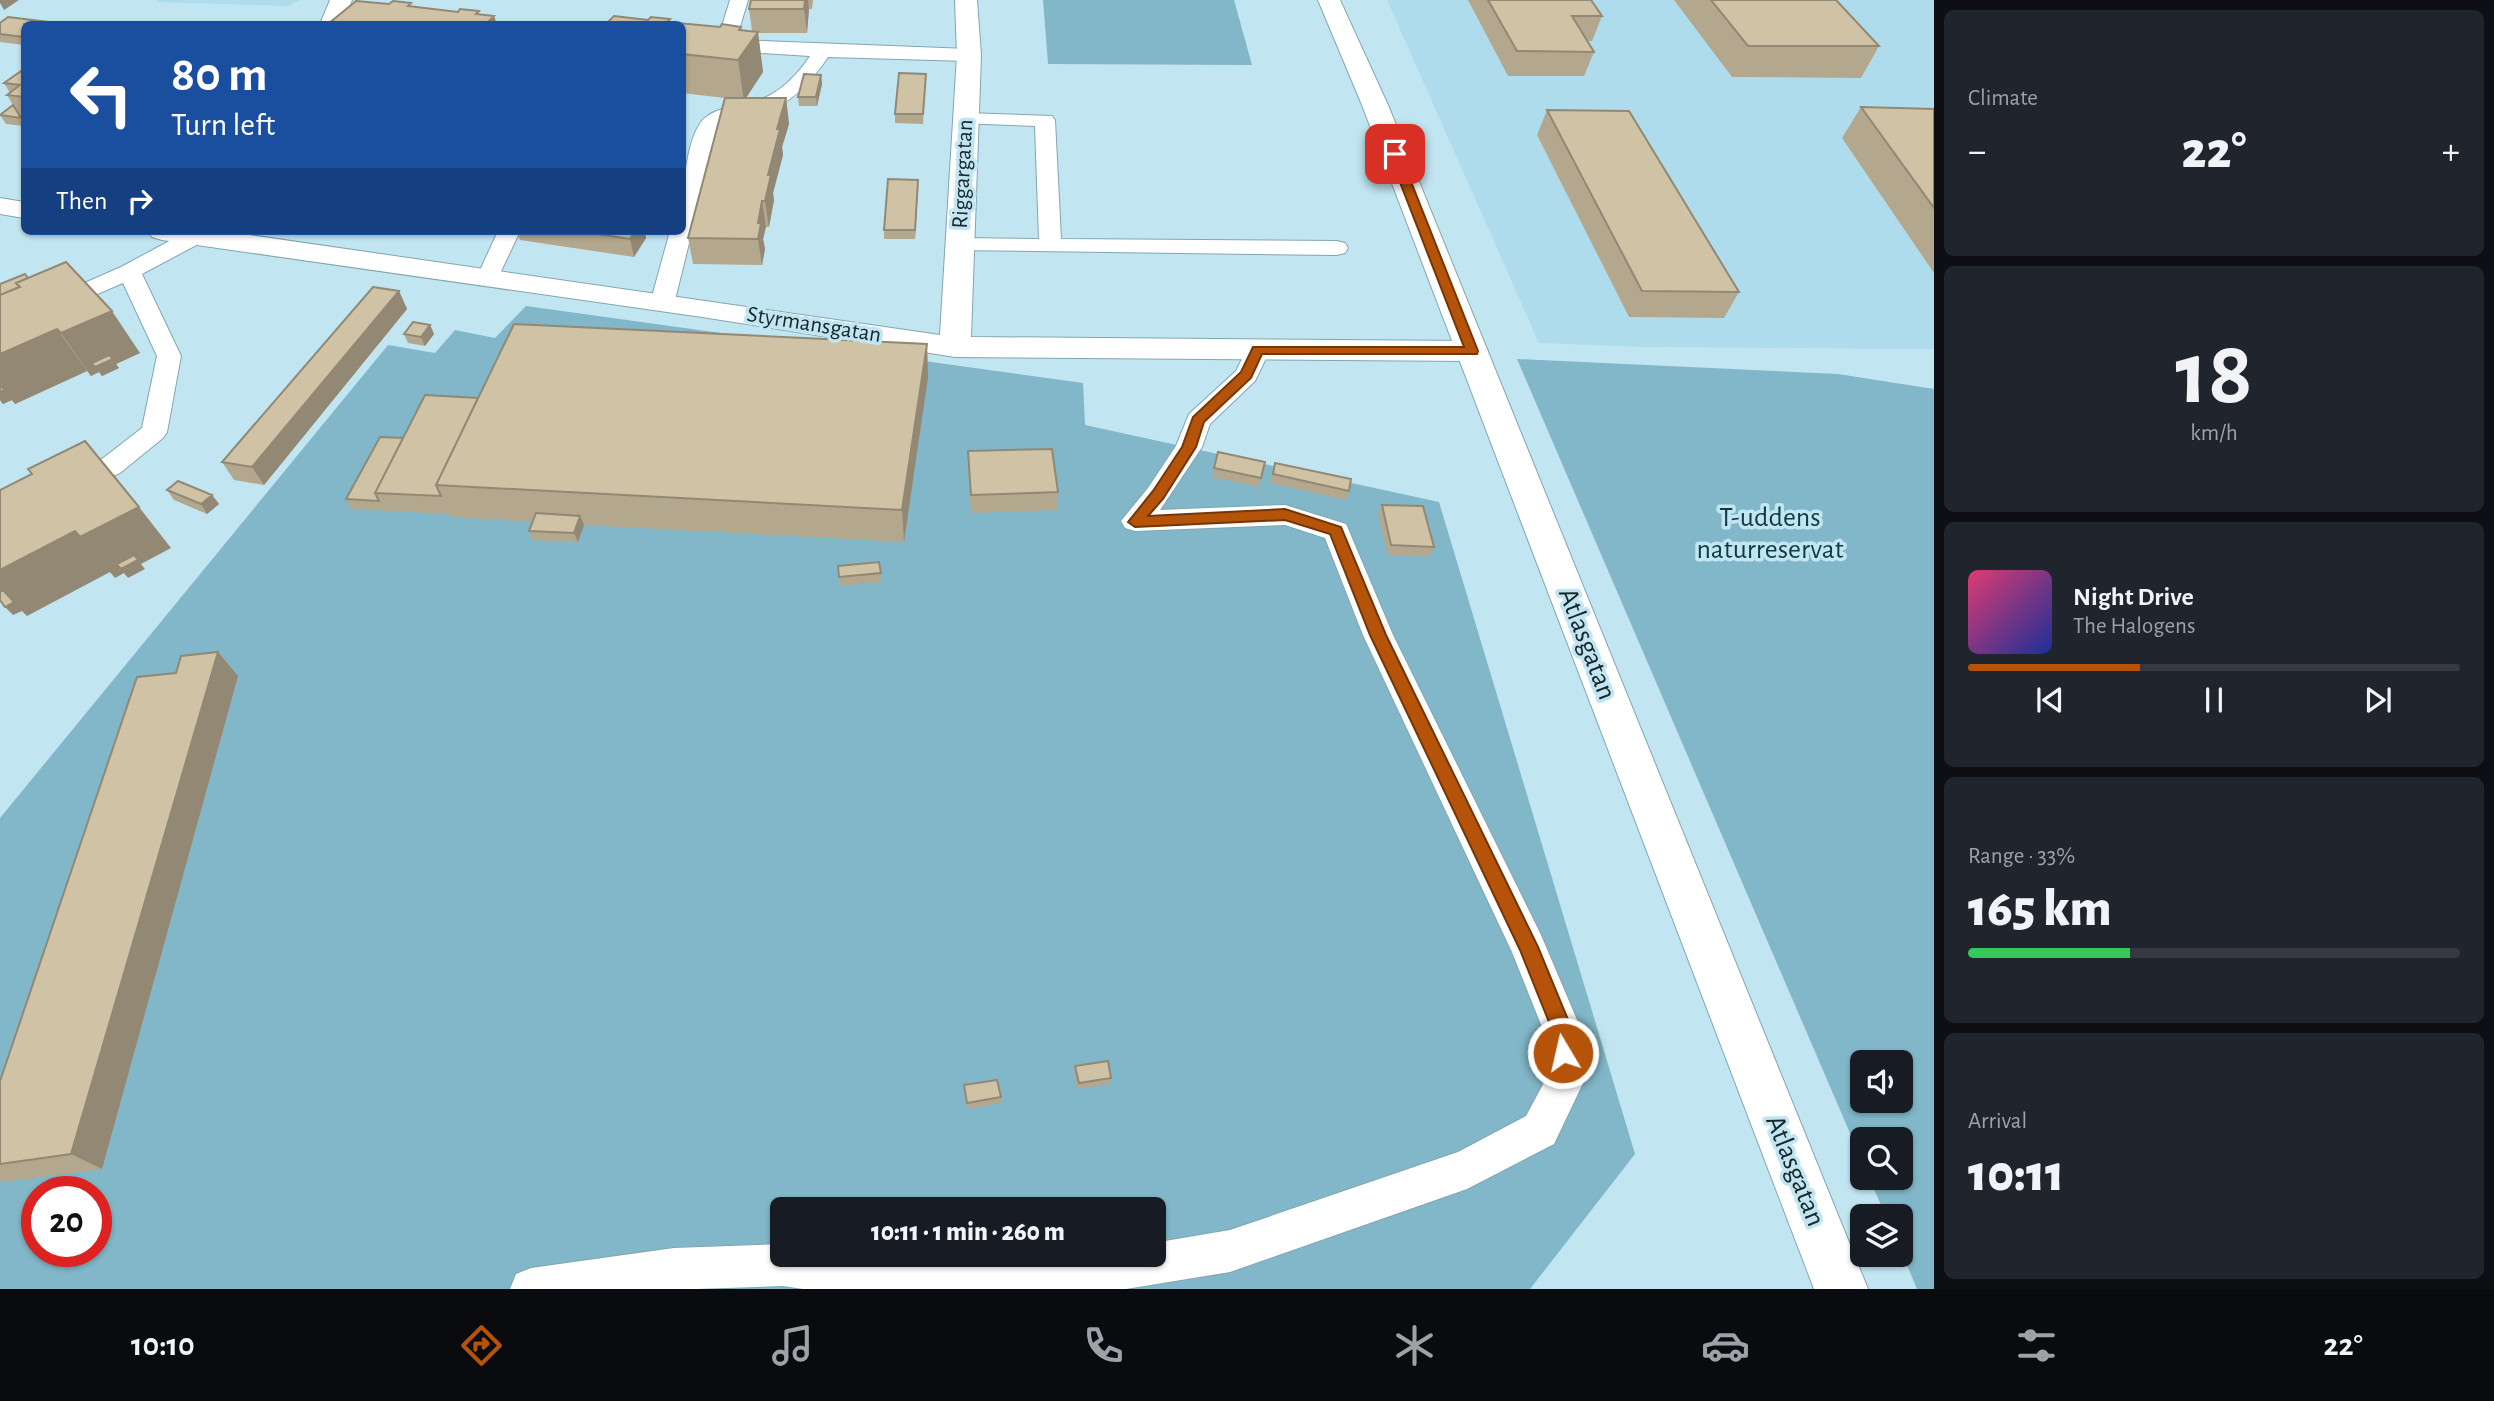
<!DOCTYPE html>
<meta charset="utf-8">
<style>
:root{--surface:#171b24;--page:#20242c;--text:#f1f3f6;--muted:#9ea1a6;--line:#363941;--accent:#b45309}
body{margin:0;font-family:"Alegreya Sans",sans-serif;background:var(--page);color:var(--text);height:100vh;display:flex;flex-direction:column;font-size:26px;white-space:nowrap}
*{box-sizing:border-box;margin:0}
p{font-size:23px;color:var(--muted)}
.icon{flex:none;width:38px;height:38px;fill:none;stroke:currentColor;stroke-width:2;stroke-linecap:round;stroke-linejoin:round}
.map{position:relative;flex:1;overflow:hidden}
.panel{display:flex;flex-direction:column;gap:10px;padding:10px;background:#0d0f14;width:560px}
.panel>*{flex:none}
.banner{position:absolute;left:21px;top:21px;width:665px;height:214px;border-radius:10px;box-shadow:0 2px 5px #0004;background:#1a4fa0;color:#fff;overflow:hidden}
.controls{position:absolute;left:1850px;top:1050px;display:grid;gap:14px}
.controls a{display:grid;place-items:center;width:63px;height:63px;border-radius:10px;background:var(--surface);box-shadow:0 2px 5px #0004;font-size:35px}
.speed{position:absolute;left:21px;top:1176px;display:flex;gap:14px;font-size:35px;font-weight:700;text-align:center}
.speed>*{display:grid;place-content:center;width:91px;height:91px;border-radius:50%;background:var(--surface);box-shadow:0 2px 5px #0004;line-height:1}
.speed .limit{border:10px solid #d22;background:#fff;color:#111}
.pin{position:absolute;display:grid;place-items:center;width:60px;height:60px;color:#fff;margin:-30px;border-radius:14px;box-shadow:0 4px 10px #0006}
.me{position:absolute;width:77px;margin:-38px;rotate:351deg;stroke-linejoin:round;filter:drop-shadow(0 0 5px #0008)}
.turn{display:flex;align-items:center;gap:24px;height:147px;padding:0 35px;font-size:32px}
.turn .icon{width:91px;height:91px;stroke-width:2.5}
.turn b{display:block;font-size:49px;line-height:60px}
.then{display:flex;align-items:center;height:66px;padding:0 35px;background:#0003;gap:14px;font-size:26px}
.big{font-size:52px;font-weight:800;line-height:1.1}
.panel .widget{flex:1;display:flex;flex-direction:column;justify-content:center;gap:10px;min-width:0;padding:0 24px;border-radius:10px;background:var(--page)}
.panel .dial{align-items:center;gap:0}
.dial b{font-size:91px;line-height:1}
.song{display:flex;align-items:center;gap:21px}
.cover{width:84px;height:84px;border-radius:10px;background:linear-gradient(135deg,hsl(340 70% 55%),hsl(230 70% 35%))}
.played{height:7px;border-radius:4px;background:linear-gradient(90deg,var(--accent) 35%,var(--line) 35%)}
.keys{display:flex;justify-content:space-around;direction:ltr}
.heat{display:flex;justify-content:space-between;align-items:center;font-size:38px;direction:ltr}
.charge{height:10px;border-radius:5px;background:linear-gradient(90deg,#34c759 33%,var(--line) 0)}
.trip{position:absolute;left:770px;top:1197px;width:396px;height:70px;border-radius:10px;background:var(--surface);box-shadow:0 2px 5px #0004;font-weight:800;line-height:70px;text-align:center}
.menu{display:flex;height:112px;justify-content:space-around;align-items:center;background:#090b0e;color:var(--muted)}
.menu .icon{width:49px;height:49px}
.menu .selected{color:var(--accent)}
.menu b{font-size:32px;color:var(--text)}
main{display:flex;flex:1;min-height:0}
.map>svg:first-child{display:block}
</style>
<main>
<div class="map">
<svg width="1934" height="1289" viewBox="0 0 1934 1289">
<rect width="100%" height="100%" fill="#c1e6f2"/>
<path fill="#afdcec" d="M159,0H300L288,6L156,2Z
M1387,0H1934V349L1643,347L1539,343Z"/>
<path fill="#81b7c8" fill-rule="evenodd" d="M1043,0H1234L1252,65L1048,64Z
M526,306L1083,383L1085,425L1439,502L1635,1154L1530,1289H0V818L388,345L435,353L455,330L495,338ZM37,1192H96V1251H37ZM782,1209H1153V1255H782Z
M1517,359L1838,374L1934,389V1289H1917L1901,1251L1900,1216H1886L1869,1178H1900V1139H1862V1161ZM1862,1062H1900V1101H1862Z"/>
<g fill="none" stroke-linecap="round" stroke-linejoin="round">
<g stroke="#82a6b1" stroke-width="2">
<path id="lane" d="M730,0H748L736,40L969,49L978,55L969,61L828,57C811,82 792,104 762,112C747,116 733,117 720,126L690,228L692,231L674,304L670,309L662,311L654,309L650,304L670,231H682C682,204 684,134 706,117C719,107 737,106 752,102C777,96 796,77 810,56L682,48V37L718,39Z
M965,113L1052,116L1055,120L1061,239L1337,241L1345,243L1348,248L1345,253L1337,255L952,250L949,245L952,240L960,238L1039,239L1035,126L958,123L955,119L958,115Z
M188,231H210L204,241L142,274L181,356L167,432L163,438L120,473L0,525V504L102,459L142,428L157,356L123,283L0,336V320L121,267Z
M498,231H520L496,282H480L477,277Z
M1258,342L1267,345L1270,350L1255,381L1210,424L1202,447L1160,510L1285,505L1346,524L1393,635L1541,935L1580,1027L1585,1079L1554,1144L1467,1189L1230,1272L1126,1289H803L783,1286L696,1289H510L516,1274L531,1268L674,1248L782,1244V1255H850L953,1266L1081,1255H1153V1243L1230,1230L1458,1152L1526,1116L1547,1077L1542,1027L1512,952L1363,635L1325,538L1285,525L1135,531L1125,528L1121,521L1148,488L1176,446L1189,414L1236,371L1249,345Z"/>
</g>
<g stroke="#82a6b1" stroke-width="2">
<path id="street" d="M330,0H352L343,24H320Z
M955,0H977L981,55L971,337L1472,341L1483,344L1488,351L1483,358L1472,361L955,357L702,317L162,240L152,237L148,231H222L940,335L957,55Z
M0,198L24,202V218L0,214Z"/>
</g>
<g stroke="#82a6b1" stroke-width="2">
<path id="secondary" d="M1318,0H1340L1388,105L1868,1289H1814L1362,105Z"/>
</g>
<use href="#lane" fill="#fff" fill-rule="evenodd"/>
<use href="#street" fill="#fff" fill-rule="evenodd"/>
<use href="#secondary" fill="#fff" fill-rule="evenodd"/>
</g>
<path fill="#b3a78e" d="M751,0H813L812,9H809L807,33H758L763,72L746,98H786L789,124L782,147L783,155L773,193L774,200L769,227H766L763,239L765,249L762,265L693,264L688,238L725,98L682,93V24L670,22L752,31L749,9Z
M1468,0H1591L1602,16L1592,41H1587L1594,52L1584,76H1508Z
M1674,0H1836L1879,46L1861,78L1732,77Z
M48,22L50,24H24V45L0,42V23Z
M24,69V126L6,124L0,115L13,105L7,95L10,93L4,83Z
M926,74L923,124L895,123V114Z
M821,75L822,84L817,106H799L798,97Z
M1861,107L1934,109V273L1842,138Z
M1547,110L1739,292L1724,318L1629,317L1537,135Z
M918,180L915,239H884V230Z
M517,231H645L646,238L634,257L520,240Z
M28,278L140,353L116,364L119,368L102,376L99,372L91,376L87,371L15,404L8,395L12,400L3,404L0,400V284Z
M399,291L407,309L264,485L234,480L222,462Z
M430,325L434,334L425,346L408,343L404,334Z
M927,344L928,377L904,542L584,525L578,542L533,540L529,531L533,522L451,517L450,514L351,509L346,499L403,438L478,398Z
M968,451L1058,492L1057,510L971,513L968,469Z
M1218,452L1265,462L1259,487L1212,477Z
M1275,463L1349,491L1346,500L1270,483Z
M167,490L212,495L219,504L207,514L174,500Z
M1382,505L1434,547L1430,556L1388,555L1378,514Z
M879,562L881,582L841,586L838,566Z
M176,673L238,676L102,1169L4,1182L0,1181V1081Z
M1075,1066L1111,1078L1110,1084L1077,1089L1074,1072Z
M964,1085L1001,1097V1103L967,1109Z"/>
<path fill="#928874" d="M0,0H19L4,10L0,3Z
M805,0H808L809,9L807,33L804,9Z
M494,16L497,24H486Z
M741,27L745,51L758,32L763,72L744,101L738,60L739,30Z
M821,75L822,84L817,106L816,97Z
M786,98L789,124L782,147L783,155L773,193L774,200L769,227L765,201L768,175L777,129Z
M918,180V189L915,239V230Z
M762,201L766,227L763,239L765,249L762,265L758,239V223Z
M635,231H645L646,238L634,257L630,239Z
M399,291L407,309L264,485L252,467Z
M112,311L140,353L116,364L119,368L102,376L92,363L99,372L91,376L61,333Z
M430,325L434,334L425,346L421,337Z
M57,329L87,371L15,404L4,390L0,391V354Z
M927,344L928,377L904,542L902,510Z
M4,390L12,400L3,404L0,400V392Z
M212,495L219,504L207,514L201,504Z
M139,507L171,548L141,564L145,569L128,578L124,573L115,578L80,537Z
M580,516L584,525L578,542L574,533Z
M75,531L110,572L27,616L22,611L13,615L5,607L0,597V570Z
M218,652L238,676L102,1169L71,1154Z"/>
<path fill="#d0c2a5" stroke="#928874" stroke-width="2" d="M751,0H805L804,9H749Z
M1488,0H1591L1602,16H1572L1594,52L1517,51Z
M1711,0H1836L1879,46H1748Z
M356,1L389,4L393,1L411,3L408,6L458,12L460,9L479,11L476,14L494,16L486,24H328Z
M614,16L648,20L651,17L670,19L667,22L720,27L722,24L741,27L739,30L758,32L738,60L682,54V24H606Z
M8,17L48,22L45,24H24V37L0,34V23Z
M24,69V97L7,95L20,85L4,83Z
M899,73L926,74L923,114H895Z
M804,74L821,75L816,97H798Z
M725,98H786L777,129H780L768,175H771L765,201H762L758,223H761L758,239L688,238Z
M13,105L21,118L0,115Z
M1861,107L1934,109V208Z
M1547,110L1629,111L1739,292L1642,291Z
M888,179L918,180L915,230H884Z
M577,231H635L630,239Z
M66,262L112,311L61,333L57,329L0,354V295L20,287L16,283Z
M25,274L28,278L16,283L19,287L0,295V284Z
M373,287L399,291L252,467L222,462Z
M413,322L430,325L421,337L404,334Z
M514,324L927,344L902,510L436,485Z
M109,355L113,359L95,367L92,363Z
M0,385L4,390L0,392Z
M425,395L478,398L436,485L441,496L375,493Z
M380,437L403,438L375,493L379,501L346,499Z
M85,441L139,507L80,537L75,531L0,570V490L32,474L28,469Z
M1052,449L1058,492L971,495L968,451Z
M1218,452L1265,462L1261,478L1214,468Z
M1275,463L1351,479L1349,491L1273,474Z
M178,481L212,495L201,504L167,490Z
M1382,505L1423,506L1434,547L1391,545Z
M536,513L580,516L574,533L529,531Z
M134,555L138,560L121,569L117,564Z
M879,562L881,573L839,577L838,566Z
M3,590L14,602L5,607L0,600V592Z
M218,652L71,1154L0,1164V1081L137,677L176,673L181,656Z
M1108,1061L1111,1078L1079,1083L1075,1066Z
M997,1080L1001,1097L967,1103L964,1085Z"/>
<path fill="#b45309" stroke="#753606" stroke-width="2" d="M1395,151L1400,154L1478,351L1477,354H1262L1251,378L1204,422L1196,447L1163,499L1148,516L1285,509L1341,527L1386,635L1538,947L1571,1027L1573,1053L1570,1060L1563,1063L1556,1060L1551,1027L1520,950L1370,635L1330,534L1285,520L1135,527L1128,522L1153,491L1182,447L1193,417L1241,372L1253,347H1464L1389,154Z"/>
<g text-anchor="middle" dominant-baseline="central" stroke-width="7" stroke-linejoin="round" paint-order="stroke">
<g font-size="23" fill="#17262a" stroke="#c1e6f2">
<text transform="translate(963 174) rotate(-87)">Riggargatan</text>
<text transform="translate(814 325) rotate(9)">Styrmansgatan</text>
</g>
<g font-size="28" fill="#0f3a46" stroke="#c1e6f2">
<text x="1770" y="518">T-uddens<tspan x="1770" dy="32">naturreservat</tspan></text>
</g>
<g font-size="28" fill="#17262a" stroke="#c1e6f2">
<text transform="translate(1587 644) rotate(69)">Atlasgatan</text>
<text transform="translate(1795 1171) rotate(68)">Atlasgatan</text>
</g>
</g>
</svg>
<div class="controls">
<a><svg class="icon" aria-label="sound" viewBox="0 0 24 24"><path d="M4 9h4l5-4v14l-5-4H4zM17 9q2 3 0 6"/></svg></a>
<a><svg class="icon" aria-label="search" viewBox="0 0 24 24"><circle cx="10" cy="10" r="6"/><path d="M15 15l6 6"/></svg></a>
<a><svg class="icon" aria-label="layers" viewBox="0 0 24 24"><path d="M12 4l9 5-9 5-9-5zM3 14l9 5 9-5"/></svg></a>
</div>
<div class="speed"><div class="limit">20</div></div>
<div class="pin" style="left:1395px;top:154px;background:#d93025"><svg class="icon" aria-label="arrive" viewBox="0 0 24 24"><path d="M6 21V4h12l-3 4 3 4H6"/></svg></div>
<svg class="me" style="left:1563px;top:1053px" viewBox="-20 -20 40 40"><circle r="17" fill="#b45309" stroke="#fff" stroke-width="3"/><path d="M0-11L8 9 0 5-8 9z" fill="#fff"/></svg>
<div class="trip">10:11 · 1 min · 260 m</div>
<div class="banner">
<div class="turn"><svg class="icon" aria-label="left" viewBox="0 0 24 24"><path d="M17 20v-9H6M10 6l-5 5 5 5"/></svg><div><b>80 m</b>Turn left</div></div>
<div class="then">Then<svg class="icon" aria-label="right" viewBox="0 0 24 24"><path d="M7 20v-9h11M14 6l5 5-5 5"/></svg></div>
</div>
</div>
<section class="panel">
<div class="widget"><p>Climate</p>
<div class="heat"><a>−</a><b class="big">22°</b><a>+</a></div>
</div>
<div class="widget dial"><b>18</b><p>km/h</p></div>
<div class="widget">
<div class="song"><i class="cover"></i><div><b>Night Drive</b><p>The Halogens</p></div></div>
<div class="played"></div>
<div class="keys"><svg class="icon" aria-label="previous" viewBox="0 0 24 24"><path d="M18 5L8 12l10 7zM5 5v14"/></svg><svg class="icon" aria-label="pause" viewBox="0 0 24 24"><path d="M8 5v14M16 5v14"/></svg><svg class="icon" aria-label="next" viewBox="0 0 24 24"><path d="M6 5l10 7-10 7zM19 5v14"/></svg></div>
</div>
<div class="widget"><p>Range · 33%</p><b class="big">165 km</b><div class="charge"></div></div>
<div class="widget"><p>Arrival</p><b class="big">10:11</b></div>
</section>
</main>
<nav class="menu">
<b>10:10</b>
<svg class="icon selected" aria-label="directions" viewBox="0 0 24 24"><path d="M12 3l9 9-9 9-9-9zM9 14v-3h6M13 9l2 2-2 2"/></svg>
<svg class="icon" aria-label="music" viewBox="0 0 24 24"><path d="M9 18V5l10-2v13"/><circle cx="6" cy="18" r="3"/><circle cx="16" cy="16" r="3"/></svg>
<svg class="icon" aria-label="phone" viewBox="0 0 24 24"><path d="M5 4h4l2 5-3 2q2 4 5 5l2-3 5 2v4C11 20 4 13 5 4z"/></svg>
<svg class="icon" aria-label="climate" viewBox="0 0 24 24"><path d="M12 3v18M4 7l16 10M4 17L20 7"/></svg>
<svg class="icon" aria-label="car" viewBox="0 0 24 24"><path d="M5 17H2v-5l4-1 3-4h7l3 4 3 1v5h-3M9 17h6M6 11h13"/><circle cx="7" cy="17" r="2"/><circle cx="17" cy="17" r="2"/></svg>
<svg class="icon" aria-label="filters" viewBox="0 0 24 24"><path d="M4 7h16M4 17h16"/><circle cx="9" cy="7" r="2"/><circle cx="15" cy="17" r="2"/></svg>
<b>22°</b>
</nav>
